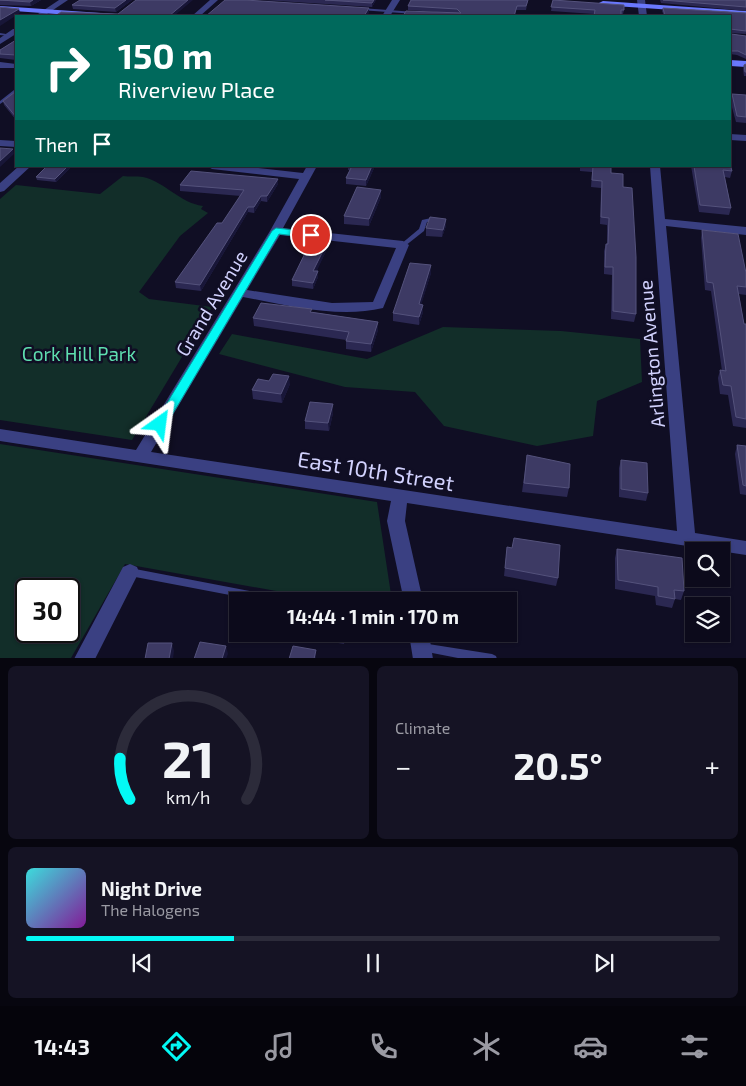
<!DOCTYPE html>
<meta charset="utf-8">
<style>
:root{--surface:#0c0a1b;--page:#151324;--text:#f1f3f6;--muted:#9a9aa3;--line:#2c2b3a;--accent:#03f9f5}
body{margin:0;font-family:"Exo 2",sans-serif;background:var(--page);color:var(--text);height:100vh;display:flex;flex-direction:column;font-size:19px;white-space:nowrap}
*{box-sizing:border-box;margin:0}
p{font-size:16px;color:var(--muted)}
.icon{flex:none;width:28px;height:28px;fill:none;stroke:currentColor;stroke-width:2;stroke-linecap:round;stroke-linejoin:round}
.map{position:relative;height:658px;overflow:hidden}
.sheet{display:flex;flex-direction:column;gap:8px;padding:8px;background:#07060f;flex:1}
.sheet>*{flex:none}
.hud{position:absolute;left:15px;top:15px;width:716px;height:152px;border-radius:0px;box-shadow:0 1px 4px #0004,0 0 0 1px var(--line);background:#00695c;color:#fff;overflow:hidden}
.controls{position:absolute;left:685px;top:542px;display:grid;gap:10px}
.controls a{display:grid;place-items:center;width:45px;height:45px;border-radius:0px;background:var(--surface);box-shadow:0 1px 4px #0004,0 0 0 1px var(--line);font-size:25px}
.speed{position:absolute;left:15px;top:578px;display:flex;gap:10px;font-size:25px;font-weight:700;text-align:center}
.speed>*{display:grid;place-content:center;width:65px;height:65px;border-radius:50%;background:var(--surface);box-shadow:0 1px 4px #0004,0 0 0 1px var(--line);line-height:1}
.speed .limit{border:2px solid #111;border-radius:8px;background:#fff;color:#111}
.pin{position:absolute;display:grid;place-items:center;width:42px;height:42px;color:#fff;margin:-21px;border:2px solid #fff;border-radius:50%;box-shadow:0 1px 5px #0007}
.me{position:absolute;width:55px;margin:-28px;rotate:31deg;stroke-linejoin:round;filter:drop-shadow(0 0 4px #0008)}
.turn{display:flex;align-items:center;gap:18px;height:105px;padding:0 20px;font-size:22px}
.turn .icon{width:65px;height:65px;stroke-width:2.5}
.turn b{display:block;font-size:35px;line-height:42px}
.then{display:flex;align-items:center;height:48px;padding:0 20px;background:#0003;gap:10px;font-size:19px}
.big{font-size:38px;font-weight:700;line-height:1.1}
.sheet .tile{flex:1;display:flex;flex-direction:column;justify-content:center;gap:8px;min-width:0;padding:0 18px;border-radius:8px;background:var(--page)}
.sheet .dial{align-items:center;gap:0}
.dial svg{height:130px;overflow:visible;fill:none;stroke:var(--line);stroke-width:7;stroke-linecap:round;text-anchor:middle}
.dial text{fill:var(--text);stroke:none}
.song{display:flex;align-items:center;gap:15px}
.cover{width:60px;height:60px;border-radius:8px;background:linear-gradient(135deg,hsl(180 70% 55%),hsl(290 70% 35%))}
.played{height:5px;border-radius:2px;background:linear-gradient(90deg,var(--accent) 30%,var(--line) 30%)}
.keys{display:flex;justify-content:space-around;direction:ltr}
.heat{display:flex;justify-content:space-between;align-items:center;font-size:28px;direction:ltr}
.sheet .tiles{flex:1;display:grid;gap:8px;grid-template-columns:1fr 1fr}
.tile:last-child{grid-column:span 2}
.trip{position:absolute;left:229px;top:592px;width:288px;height:50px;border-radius:0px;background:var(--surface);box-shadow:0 1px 4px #0004,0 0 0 1px var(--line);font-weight:700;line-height:50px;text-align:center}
.dock{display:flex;height:80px;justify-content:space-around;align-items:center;background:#05040b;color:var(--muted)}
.dock .icon{width:35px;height:35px}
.dock .selected{color:var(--accent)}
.dock b{font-size:22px;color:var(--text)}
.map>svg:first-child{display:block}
</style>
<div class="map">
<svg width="746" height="659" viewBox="0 0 746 659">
<rect width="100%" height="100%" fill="#100e24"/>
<path fill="#122e29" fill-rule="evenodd" d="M123,176C129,177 137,176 143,177C165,182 180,203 203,206L201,209L208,213L180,236L139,292L149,299L212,307L132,440L0,420V199L16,185L100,194Z
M443,327L561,331L640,339L642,382L597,401L593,436L537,446L444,426L415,392L345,387L219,354L232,334L367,359Z
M0,444L377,502L392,601H332L125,564L71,658H0ZM26,589H69V631H26Z"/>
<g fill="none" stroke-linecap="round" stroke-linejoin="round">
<path fill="#3a4082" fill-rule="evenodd" d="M361,8L415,12L417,13L415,14L360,10L359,9Z
M0,33L12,35L10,36L0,35Z
M14,90H16V93L0,104V101Z
M431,218L434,220L433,221L427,222L424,231L405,246H401L400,245L401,244L419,229L422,220Z
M130,568L281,597L284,598L286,601H261L130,576L127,575L125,572L127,569Z
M422,643L492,654L496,656L497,659H463L422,651L418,650L417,647L418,644Z"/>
<path fill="#3a4082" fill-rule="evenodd" d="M59,0H68L44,16H35Z
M210,0H218L200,16H192Z
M392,0H400L390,16H382Z
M637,0H645L647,16H639Z
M13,29H16V34L0,44V38Z
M0,62L16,64V68H0Z
M730,134L746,135V141L730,140Z
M0,140L16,141V147L0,146Z
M19,166H31L4,191L0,192V183Z
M207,166H241L303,173L307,166H317L283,228L403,241L409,245L383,308C338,319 287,305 243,297L151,452L677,531L650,166H660L665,219L746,227V235L666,226L695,533L746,541V555L407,503L405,521L423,601H404L387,521L391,501L0,441V429L136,450L270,231L299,179L212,169ZM280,235L396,248L373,302L332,303L247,290Z
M130,564L137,567L139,572L95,659H74L123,567Z
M409,634H429L433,659H413Z"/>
<path fill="#6a78fd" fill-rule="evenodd" d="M603,1L746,11V15L600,5L599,3Z
M0,6L115,14L119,16H84L0,10Z
M730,60L746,61V67L730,66Z"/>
</g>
<path fill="#2b2852" d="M0,0H41L31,6L0,5Z
M80,0H132L116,12L73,9L72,5Z
M263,0H376L372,7Z
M411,0H528L526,10H516L515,16H403L451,13L408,10V6Z
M553,0L624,10L623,14H594L551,11Z
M660,0H746V11L661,3Z
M663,8L746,13V34L730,33L731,34L746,36V59L737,55L730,54V16H664L662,11Z
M16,40V60L0,58V50Z
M746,64V76H744L743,69L744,65Z
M16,92V120L4,105L3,101Z
M732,94L746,95V123L736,122L730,100Z
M72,166L56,182L37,180L36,177Z
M348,166H375L366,186L346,184V178L350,170H348Z
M580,166H611V173L623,187L636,314L634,322L611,319L612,275L604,274V251L606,244H607V225L600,224L601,188L591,187L592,172L580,171Z
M691,166H730L732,171L730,178L725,177L731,208L729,215L699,212Z
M278,184L267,202L261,201L254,213L248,212L201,291L176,288L175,282L222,223L241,196L180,191V185Z
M381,190V197L369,226L344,224V216Z
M446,219V226L442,237L426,236V228Z
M702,230L746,273V295L739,294L744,324H746V428L733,426L728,395L720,394L718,378L720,370L722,371L711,291L705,290L701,238Z
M328,247L316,271H318V277L313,289L292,286V280Z
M431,265V273L421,304L423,305V312L419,325L393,321V313Z
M312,312L378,322V330L371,352L346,349V340L254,326L253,318Z
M290,384L282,403L253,399L252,390Z
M333,413L329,431L305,429V421Z
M737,445L746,446V495L740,494L735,454Z
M527,455L569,488L567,497L522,492Z
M621,460L648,493L646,501L619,497V468Z
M507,547L558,578L556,586L504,576Z
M617,549L684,591L681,600L675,599L672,608L656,605L655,596L615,589V558Z
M346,634L344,644L326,641V637Z"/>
<path fill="#181638" d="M33,0H41L31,6L30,2Z
M126,0H132L116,12L115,8Z
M188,0H193L174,16H169Z
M374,0H376L372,7V3Z
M369,8V13L367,16H364Z
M19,9L20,13L0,26V20Z
M13,149L14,154L0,167V161Z
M68,166H72L56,182L55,179Z
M372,166H375L366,186V180Z
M278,179V184L267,202V196Z
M381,190V197L369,226V219Z
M261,196V201L254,213V207Z
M248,207V212L201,291L200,285Z
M446,219V226L442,237L443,230Z
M328,241V247L314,277L313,271Z
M431,265V273L419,312V304Z
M318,271V277L313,289V283Z
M423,305V312L419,325V317Z
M378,322V330L371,352V344Z
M289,376L290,384L282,403L281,394Z
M333,404V413L329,431L328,423Z
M172,643L174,651L173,659H169Z
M226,646L228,654L226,659H222Z
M316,650V659H314Z"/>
<path fill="#3d3a64" stroke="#54527c" d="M0,0H33L30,2Z
M80,0H126L115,8L72,5Z
M136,0H188L169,16H55L61,12L118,14Z
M225,0H245L369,8L364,16H206Z
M325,0H374L372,3Z
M411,0H528L526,6H517L514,16H403L406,11L461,13L457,9L408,6Z
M553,0L624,5V10H621V16H594L595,10L551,7Z
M663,0H746V7Z
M0,7L19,9L0,20Z
M663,8L746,13V31L730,29V16H665Z
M730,31L731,34L746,36V55L738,51H730Z
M16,40V55L0,54V50Z
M746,64V72H745L744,65Z
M15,92H16V117L3,101Z
M732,94L746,95V117L737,116Z
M0,148L13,149L0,161Z
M730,164L732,171L723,170L731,208L700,205L694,166H730Z
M47,166H68L55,179L36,177Z
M352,166H372L366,180L346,178Z
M593,166H611V173L623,174V187L632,188L636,257V314L613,311V267H605L606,244H608L609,218L601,217L602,181L592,180Z
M191,171L278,179L267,196H261L254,207H248L200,285L175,282L217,223H222L244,190L180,185Z
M357,187L381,190L369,219L344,216Z
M430,217L446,219L443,230L426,228Z
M702,230L738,234L746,273V287L737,286L744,324H746V419L736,417L731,386L723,385L720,370L726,371L713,283L707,282Z
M312,239L328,241L313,271H318L313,283L292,280Z
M410,263L431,265L419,304L423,305L419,317L393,313Z
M261,303L312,309L310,312L378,322L371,344L346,341L349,332L253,318Z
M273,374L289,376L281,394L252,390L258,379L269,381Z
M310,402L333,404L328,423L305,421Z
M737,445L746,446V486L743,485Z
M527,455L570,464L569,488L524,483Z
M621,460L647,463L648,493L621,489Z
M514,538L560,545L558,578L505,568L507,547L512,548Z
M617,549L682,558L684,591L674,590L675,599L658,596V587L618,580Z
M326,634H345L344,640L326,637Z
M200,642L226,646L222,659H194Z
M148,643H172L169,659H145Z
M293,646L316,650L314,659H289Z"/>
<path fill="#03f9f5" stroke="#02a29f" d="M276,228L311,232L316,235L311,238L279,234L165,427H156L154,424L156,421L272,231Z"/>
<g text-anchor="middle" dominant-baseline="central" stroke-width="5" stroke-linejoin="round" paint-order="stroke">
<g font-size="19" fill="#d2d2fe" stroke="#100e24">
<text transform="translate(211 303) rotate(-59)">Grand Avenue</text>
<text transform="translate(651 354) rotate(-95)">Arlington Avenue</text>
</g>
<g font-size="19" fill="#5edeaf" stroke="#100e24">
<text x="79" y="353">Cork Hill Park</text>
</g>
<g font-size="22" fill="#d2d2fe" stroke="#100e24">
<text transform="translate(376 470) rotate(9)">East 10th Street</text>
</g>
</g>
</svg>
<div class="controls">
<a><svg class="icon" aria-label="search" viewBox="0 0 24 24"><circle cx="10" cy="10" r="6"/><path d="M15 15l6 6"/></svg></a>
<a><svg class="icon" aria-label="layers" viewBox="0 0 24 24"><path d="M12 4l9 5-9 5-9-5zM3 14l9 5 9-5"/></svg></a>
</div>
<div class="speed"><div class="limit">30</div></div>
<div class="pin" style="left:311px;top:235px;background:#d93025"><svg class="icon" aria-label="arrive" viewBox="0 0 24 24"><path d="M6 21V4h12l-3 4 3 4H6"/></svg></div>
<svg class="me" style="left:160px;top:424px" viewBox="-20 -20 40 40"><path d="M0-17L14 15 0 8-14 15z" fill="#03f9f5" stroke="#fff" stroke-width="4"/></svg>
<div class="trip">14:44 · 1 min · 170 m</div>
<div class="hud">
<div class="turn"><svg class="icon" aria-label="right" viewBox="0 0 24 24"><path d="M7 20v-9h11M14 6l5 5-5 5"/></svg><div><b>150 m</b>Riverview Place</div></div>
<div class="then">Then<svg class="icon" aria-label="arrive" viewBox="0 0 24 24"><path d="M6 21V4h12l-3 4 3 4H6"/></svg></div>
</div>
</div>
<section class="sheet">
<div class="tiles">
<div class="tile dial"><svg viewBox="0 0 100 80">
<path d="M14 69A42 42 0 1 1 86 69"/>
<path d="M14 69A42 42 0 0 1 8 44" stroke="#03f9f5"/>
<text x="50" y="56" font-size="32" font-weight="700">21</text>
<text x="50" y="72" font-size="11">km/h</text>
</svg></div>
<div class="tile"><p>Climate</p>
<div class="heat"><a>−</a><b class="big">20.5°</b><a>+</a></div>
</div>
<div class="tile">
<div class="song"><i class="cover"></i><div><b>Night Drive</b><p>The Halogens</p></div></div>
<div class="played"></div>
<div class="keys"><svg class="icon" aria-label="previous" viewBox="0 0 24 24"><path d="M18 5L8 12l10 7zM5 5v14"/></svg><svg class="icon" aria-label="pause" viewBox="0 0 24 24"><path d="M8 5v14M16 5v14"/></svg><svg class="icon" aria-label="next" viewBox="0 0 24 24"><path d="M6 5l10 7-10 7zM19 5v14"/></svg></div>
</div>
</div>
</section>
<nav class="dock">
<b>14:43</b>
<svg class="icon selected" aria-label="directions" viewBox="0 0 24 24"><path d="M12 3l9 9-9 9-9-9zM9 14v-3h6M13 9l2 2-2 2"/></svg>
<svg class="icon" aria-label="music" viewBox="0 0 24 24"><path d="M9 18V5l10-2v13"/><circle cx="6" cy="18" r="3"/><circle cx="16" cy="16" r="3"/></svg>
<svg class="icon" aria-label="phone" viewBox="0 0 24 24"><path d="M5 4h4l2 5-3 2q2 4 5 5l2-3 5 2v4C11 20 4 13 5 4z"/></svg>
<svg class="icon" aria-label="climate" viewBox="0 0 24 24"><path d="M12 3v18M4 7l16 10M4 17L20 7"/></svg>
<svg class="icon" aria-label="car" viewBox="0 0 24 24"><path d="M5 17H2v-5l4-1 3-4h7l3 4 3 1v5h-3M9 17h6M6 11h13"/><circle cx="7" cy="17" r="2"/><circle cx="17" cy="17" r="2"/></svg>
<svg class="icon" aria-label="filters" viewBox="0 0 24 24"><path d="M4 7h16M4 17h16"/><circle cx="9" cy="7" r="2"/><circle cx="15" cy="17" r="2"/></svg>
</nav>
